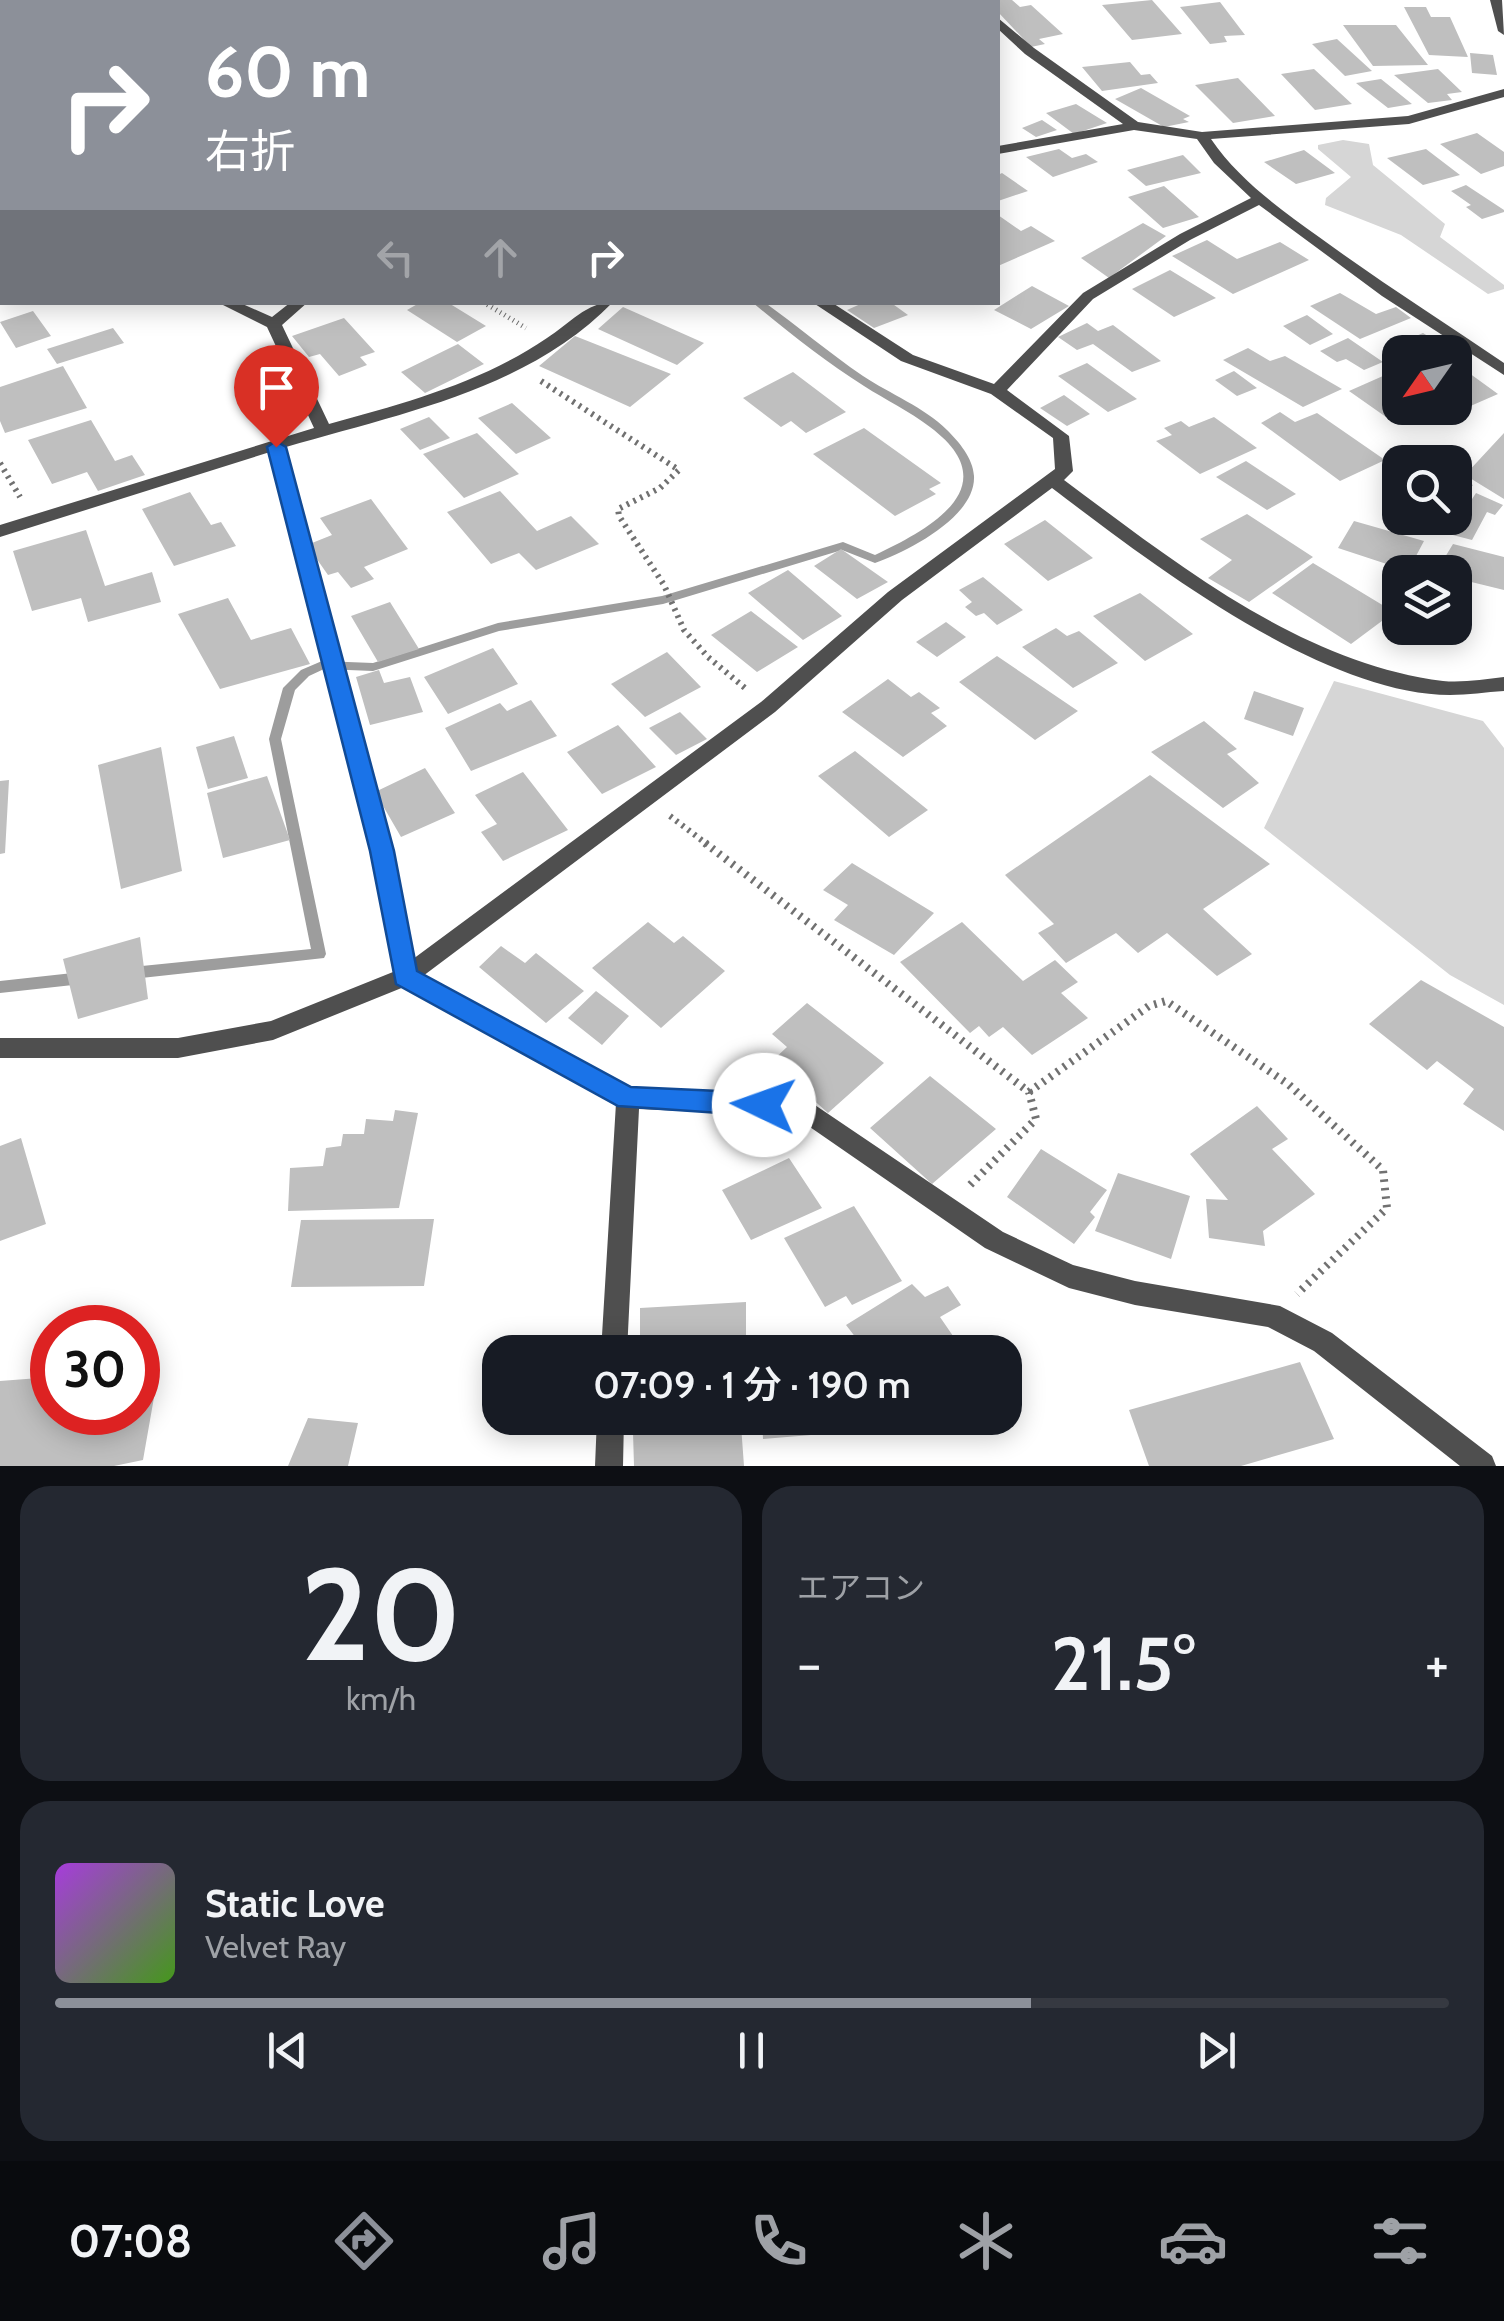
<!DOCTYPE html>
<html lang="ja">
<meta charset="utf-8">
<style>
:root{--surface:#171b24;--page:#242831;--text:#f1f3f6;--muted:#9ea1a6;--line:#363941;--accent:#8c9099}
body{margin:0;font-family:Cabin,"Noto Sans JP",sans-serif;background:var(--page);color:var(--text);height:100vh;display:flex;flex-direction:column;font-size:38px;white-space:nowrap}
*{box-sizing:border-box;margin:0}
p{font-size:32px;color:var(--muted)}
.icon{flex:none;width:55px;height:55px;fill:none;stroke:currentColor;stroke-width:2;stroke-linecap:round;stroke-linejoin:round}
.map{position:relative;height:1466px;overflow:hidden}
.side{display:flex;flex-direction:column;gap:20px;padding:20px;background:#0d0f14;flex:1}
.side>*{flex:none}
.guide{position:absolute;left:0px;top:0px;width:1000px;height:305px;box-shadow:0 5px 25px #0003;background:#8c9099;color:#fff;overflow:hidden}
.needle{width:65px;rotate:236deg}
.fabs{position:absolute;left:1382px;top:335px;display:grid;gap:20px}
.fabs a{display:grid;place-items:center;width:90px;height:90px;border-radius:20px;background:var(--surface);box-shadow:0 5px 25px #0003;font-size:50px}
.speed{position:absolute;left:30px;top:1305px;display:flex;gap:20px;font-size:50px;font-weight:700;text-align:center}
.speed>*{display:grid;place-content:center;width:130px;height:130px;border-radius:50%;background:var(--surface);box-shadow:0 5px 25px #0003;line-height:1}
.speed .limit{border:15px solid #d22;background:#fff;color:#111}
.pin{position:absolute;display:grid;place-items:center;width:85px;height:85px;color:#fff;margin:-102px -42px;border-radius:50% 50% 50% 0;rotate:-45deg;box-shadow:0 0 10px #0007}
.pin .icon{rotate:45deg}
.me{position:absolute;width:110px;margin:-55px;rotate:273deg;stroke-linejoin:round;filter:drop-shadow(0 0 8px #0008)}
.turn{display:flex;align-items:center;gap:35px;height:210px;padding:0 40px;font-size:45px}
.turn .icon{width:130px;height:130px;stroke-width:2.5}
.turn b{display:block;font-size:70px;line-height:85px}
.lanes{display:flex;align-items:center;height:95px;padding:0 40px;background:#0003;justify-content:center;gap:50px;direction:ltr}
.lanes .off{opacity:.35}
.big{font-size:75px;font-weight:600;line-height:1.1}
.side .card{flex:1;display:flex;flex-direction:column;justify-content:center;gap:15px;min-width:0;padding:0 35px;border-radius:30px;background:var(--page)}
.side .dial{align-items:center;gap:0}
.dial b{font-size:130px;line-height:1}
.song{display:flex;align-items:center;gap:30px}
.cover{width:120px;height:120px;border-radius:15px;background:linear-gradient(135deg,hsl(280 70% 55%),hsl(100 70% 35%))}
.played{height:10px;border-radius:5px;background:linear-gradient(90deg,var(--accent) 70%,var(--line) 70%)}
.keys{display:flex;justify-content:space-around;direction:ltr}
.heat{display:flex;justify-content:space-between;align-items:center;font-size:55px;direction:ltr}
.side .tiles{flex:1;display:grid;gap:20px;grid-template-columns:1fr 1fr}
.card:last-child{grid-column:span 2}
.trip{position:absolute;left:482px;top:1335px;width:540px;height:100px;border-radius:30px;background:var(--surface);box-shadow:0 5px 25px #0003;font-weight:600;line-height:100px;text-align:center}
.menu{display:flex;height:160px;justify-content:space-around;align-items:center;background:#090b0e;color:var(--muted)}
.menu .icon{width:70px;height:70px}
.menu .selected{color:var(--accent)}
.menu b{font-size:45px;color:var(--text)}
.map>svg:first-child{display:block}
</style>
<div class="map">
<svg width="1504" height="1466" viewBox="0 0 1504 1466">
<rect width="100%" height="100%" fill="#fff"/>
<path fill="#d6d6d6" d="M1343,140L1369,144L1373,165L1445,224L1440,237L1504,285V289L1488,294L1401,235L1325,205L1326,198L1351,177L1318,149V145Z
M1334,681L1483,721L1504,748V1005L1450,975L1264,828Z"/>
<g fill="none" stroke-linecap="round" stroke-linejoin="round">
<path fill="#9d9d9d" fill-rule="evenodd" d="M826,0H852L846,2H825Z
M752,302H764C798,326 829,353 863,376C890,394 924,407 947,430C959,442 973,458 974,476C976,517 908,551 875,563L842,550L663,604L499,631L373,671L324,669L309,676L295,690L281,739L326,954L324,958L132,979L127,977L125,973L127,969L132,967L311,949L269,739L283,688L301,670L322,661L373,663L498,623L662,596L843,542L875,555C930,529 1009,486 930,427C909,411 886,400 864,386C826,362 787,331 752,302Z
M82,972L87,974L89,978L87,982L82,984L0,993V981Z"/>
</g>
<path fill="#bfbfbf" d="M998,0H1012L1020,7L1031,5L1063,34L1039,39L1045,44L1031,47L998,12Z
M1152,0L1182,34L1132,40L1102,5Z
M1220,2L1245,35L1224,36L1227,42L1210,44L1180,7Z
M1404,7H1426L1431,17H1450L1468,57L1429,55Z
M1343,25H1396L1428,65L1373,66Z
M1337,39L1372,71L1345,76L1312,44Z
M1470,53L1493,55L1497,75L1472,73Z
M1130,62L1141,75L1150,74L1158,83L1102,91L1082,67Z
M1314,69L1352,104L1315,110L1281,74Z
M1438,69L1462,92L1447,94L1452,100L1428,103L1394,75Z
M1238,78L1275,116L1233,123L1195,85Z
M1381,79L1412,104L1388,108L1356,83Z
M1141,88L1190,116L1183,119L1189,122L1164,127L1115,99Z
M1076,104L1107,123L1074,134L1046,113Z
M1042,120L1057,130L1036,137L1022,128Z
M1477,133L1504,152V166L1481,174L1440,144Z
M1059,149L1072,158L1086,154L1098,162L1053,177L1026,157Z
M1426,149L1460,175L1423,185L1387,158Z
M1304,150L1335,173L1296,184L1264,162Z
M1183,155L1201,173L1146,186L1127,170Z
M1002,173L1028,191L998,201V175Z
M1466,185L1504,210V212L1482,219L1466,207L1471,205L1451,191Z
M1164,186L1199,217L1163,228L1128,197Z
M998,215L1021,231L1031,226L1055,241L998,266Z
M1143,223L1166,236L1109,278L1081,258Z
M1207,240L1237,259L1280,242L1309,260L1233,294L1172,256Z
M1170,270L1216,298L1174,317L1132,289Z
M1032,286L1069,306L1031,329L994,310Z
M1340,293L1376,314L1396,307L1411,318L1360,339L1310,306Z
M421,302H447L486,326L457,342L407,310Z
M865,302H890L908,315L874,328L847,310Z
M623,307L704,343L677,365L598,329Z
M33,311L51,336L16,348L0,322Z
M1307,315L1333,334L1310,345L1283,326Z
M344,318L375,352L360,357L367,365L339,376L320,354L309,357L292,336Z
M1087,323L1098,331L1113,325L1161,361L1132,372L1093,344L1077,350L1058,337Z
M113,328L124,343L57,364L47,349Z
M1423,333L1453,352H1400V359L1386,349Z
M575,336L671,374L630,407L539,366Z
M1348,338L1383,362L1364,370L1346,359L1337,362L1320,351Z
M458,344L484,364L425,393L401,372Z
M1248,348L1270,361L1285,356L1342,389L1303,407L1223,360Z
M1087,363L1137,399L1108,412L1058,376Z
M63,366L87,408L5,433L0,421V387Z
M1234,371L1257,388L1237,396L1215,380Z
M793,372L846,412L806,433L791,421L781,427L743,398Z
M1392,372L1400,377V408H1430L1410,417L1401,411L1386,417L1349,391Z
M1469,373L1498,394L1459,411L1455,408V379Z
M1064,395L1090,414L1067,426L1040,408Z
M512,403L551,438L516,454L478,418Z
M1280,412L1295,422L1317,413L1385,460L1340,481L1261,423Z
M429,417L450,438L420,450L400,429Z
M1214,417L1257,448L1200,474L1156,441L1172,435L1164,428L1181,421L1189,427Z
M91,420L115,461L132,455L145,475L98,491L87,472L52,484L28,440Z
M864,428L941,483L929,489L936,494L895,516L813,454Z
M477,433L519,474L464,498L423,454Z
M1504,433V499L1465,475Z
M1246,461L1296,494L1267,510L1216,477Z
M1455,477L1473,485L1455,508Z
M500,491L537,531L571,516L599,544L536,570L519,553L491,564L447,512Z
M190,492L211,525L221,522L236,546L174,566L142,509Z
M1476,493L1503,505L1495,515L1487,512L1472,540L1449,534Z
M371,499L408,549L364,567L374,579L351,588L338,572L328,575L307,545L332,535L320,518Z
M1247,514L1313,557L1249,602L1208,578L1232,560L1200,539Z
M1045,520L1093,558L1048,581L1004,544Z
M1354,521L1424,541L1408,571L1338,548Z
M86,530L105,586L152,572L161,602L88,622L81,598L32,611L13,551Z
M1453,544L1504,557V590L1455,578V572H1436Z
M841,549L888,582L857,599L814,566Z
M1313,563L1394,612L1351,644L1272,593Z
M788,570L842,616L803,640L748,593Z
M983,577L1023,610L997,625L984,613L976,616L965,607L972,602L959,590Z
M1140,593L1193,634L1145,661L1093,616Z
M228,598L251,640L291,628L310,664L220,689L178,614Z
M390,602L419,649L378,662L351,616Z
M751,611L798,647L757,672L711,635Z
M946,622L966,637L937,657L916,642Z
M1056,628L1067,636L1079,631L1118,663L1073,688L1022,647Z
M493,648L518,684L448,714L424,677Z
M667,652L701,687L645,717L611,684Z
M997,656L1078,711L1035,740L959,682Z
M379,670L384,683L410,677L423,712L370,725L356,677Z
M888,679L911,697L919,692L940,708L931,713L947,726L903,757L842,712Z
M1254,691L1304,708L1293,736L1244,719Z
M531,700L557,736L471,771L445,728L500,703L507,711Z
M680,712L707,739L676,755L649,728Z
M1204,721L1237,749L1227,754L1259,783L1223,808L1151,752Z
M618,725L656,767L602,794L567,752Z
M234,736L248,778L208,789L196,747Z
M161,747L182,871L121,889L98,765Z
M855,751L928,810L889,837L818,776Z
M425,768L455,813L401,837L375,792Z
M523,772L568,830L503,861L481,832L497,824L475,795Z
M1150,775L1270,864L1203,909L1252,954L1217,976L1167,933L1138,953L1116,933L1066,963L1038,933L1054,924L1005,875Z
M267,776L290,840L223,858L207,793Z
M9,780L5,853L0,854V781Z
M852,863L934,913L894,955L834,920L848,905L823,890Z
M648,922L674,943L683,936L725,971L661,1028L592,968Z
M962,922L1023,981L1055,960L1078,982L1061,993L1088,1018L1032,1055L1003,1027L989,1037L979,1026L970,1033L900,962Z
M140,937L148,999L78,1019L63,959Z
M501,946L525,963L536,953L584,991L546,1023L479,967Z
M1421,980L1504,1027V1131L1463,1104L1474,1089L1437,1061L1427,1070L1369,1024Z
M596,991L629,1016L602,1045L568,1018Z
M807,1003L884,1063L828,1113L771,1062L787,1047L772,1034Z
M930,1076L996,1129L932,1184L870,1128Z
M1257,1106L1288,1139L1272,1149L1315,1194L1263,1231L1265,1246L1209,1238L1206,1199L1228,1200L1190,1154Z
M395,1110L418,1113L399,1208L288,1211L290,1168L323,1166L326,1148L341,1146L343,1134H364L366,1119L393,1121Z
M21,1138L46,1224L0,1241V1146Z
M1041,1149L1107,1190L1090,1212L1095,1217L1074,1244L1007,1197Z
M789,1158L822,1208L751,1240L722,1190Z
M1118,1173L1190,1196L1171,1259L1095,1231Z
M854,1206L902,1281L852,1305L846,1296L825,1307L784,1238Z
M434,1219L424,1286L291,1287L301,1220Z
M912,1284L925,1297L948,1286L961,1305L940,1317L964,1352H867L846,1325Z
M746,1302V1352H640V1308Z
M835,1342L836,1352H760V1346Z
M1300,1362L1334,1439L1241,1466H1149L1129,1410Z
M159,1369L143,1460L114,1466H0V1381L52,1377V1412H138V1371Z
M308,1418L358,1423L348,1466H288Z
M762,1418H845L847,1432L763,1439Z
M741,1425L744,1466H634L633,1432Z"/>
<g fill="none" stroke-linecap="round" stroke-linejoin="round">
<path stroke="#717171" stroke-width="5" stroke-dasharray="1 4" stroke-linecap="butt" d="M753,0L757,2
M483,302L526,328"/>
<path stroke="#717171" stroke-width="6" stroke-dasharray="2.5 5" stroke-linecap="butt" d="M541,381L679,470L660,488L618,509L619,516L664,585L684,630L708,657L745,688
M0,463L20,497
M670,816L708,845"/>
<path stroke="#717171" stroke-width="8" stroke-dasharray="2.5 6" stroke-linecap="butt" d="M705,843L1029,1092L1036,1119L968,1187
M1029,1092L1149,1006L1166,1001L1288,1084L1383,1170L1387,1208L1297,1294"/>
<path fill="#4f4f4f" fill-rule="evenodd" d="M227,0H240L241,2H228Z
M971,0H983L984,2H972Z
M1490,0H1502L1504,35L1498,31Z
M998,18L1034,48L1138,122L1202,132L1408,116L1504,89V97L1409,124L1211,139C1239,180 1280,209 1319,237C1379,281 1442,321 1504,363V375L1382,296L1259,205L1190,240L1093,299L1007,390L1069,436L1073,471L1064,480C1176,563 1300,663 1443,681C1463,683 1484,679 1504,677V691C1486,692 1468,695 1450,695C1321,694 1152,564 1052,488L902,600L775,712L423,976L631,1088L806,1099L1003,1232L1073,1265L1135,1281L1280,1306L1332,1333L1492,1456L1496,1466H1460L1314,1351L1268,1327L1135,1305L1069,1288L985,1248L794,1116L639,1109L627,1352H601L616,1103L404,987L273,1040L178,1058H0V1038H178L271,1021L393,972L371,851L270,452L0,537V525L314,428L267,327L217,302H238L272,317L291,302H308L282,325L329,424C405,403 481,383 547,338C569,324 587,302 613,302C528,390 398,414 286,447L393,851L413,959L761,702L888,592L1055,469L1053,438L991,394L901,361L812,302H831L913,355L994,384L1083,293L1180,234L1251,198L1214,163L1197,139L1134,130L998,154V146L1123,124L1025,54L998,29Z
M0,144H2V153H0Z
M597,1418H624L623,1466H595Z"/>
<path stroke="#4f4f4f" stroke-width="20" d="M892,2L907,0"/>
</g>
<path fill="#1a73e8" stroke="#114b97" stroke-width="2.5" d="M276,441L286,447L394,851L417,971L631,1087L764,1093L774,1097L778,1105L774,1113L764,1116L618,1106L396,984L370,851L267,447Z"/>
</svg>
<div class="fabs">
<a><svg class="needle" viewBox="-14 -14 28 28"><path d="M0-13l5 13h-10z" fill="#e53935"/><path d="M0 13l5-13h-10z" fill="#9ea1a6"/></svg></a>
<a><svg class="icon" aria-label="search" viewBox="0 0 24 24"><circle cx="10" cy="10" r="6"/><path d="M15 15l6 6"/></svg></a>
<a><svg class="icon" aria-label="layers" viewBox="0 0 24 24"><path d="M12 4l9 5-9 5-9-5zM3 14l9 5 9-5"/></svg></a>
</div>
<div class="speed"><div class="limit">30</div></div>
<div class="pin" style="left:276px;top:447px;background:#d93025"><svg class="icon" aria-label="arrive" viewBox="0 0 24 24"><path d="M6 21V4h12l-3 4 3 4H6"/></svg></div>
<svg class="me" style="left:764px;top:1105px" viewBox="-20 -20 40 40"><circle r="19" fill="#fff"/><path d="M0-13L10 11 0 6-10 11z" fill="#1a73e8"/></svg>
<div class="trip">07:09 · 1 分 · 190 m</div>
<div class="guide">
<div class="turn"><svg class="icon" aria-label="right" viewBox="0 0 24 24"><path d="M7 20v-9h11M14 6l5 5-5 5"/></svg><div><b>60 m</b>右折</div></div>
<div class="lanes"><svg class="icon off" aria-label="left" viewBox="0 0 24 24"><path d="M17 20v-9H6M10 6l-5 5 5 5"/></svg><svg class="icon off" aria-label="ahead" viewBox="0 0 24 24"><path d="M12 20V5M6 11l6-6 6 6"/></svg><svg class="icon" aria-label="right" viewBox="0 0 24 24"><path d="M7 20v-9h11M14 6l5 5-5 5"/></svg></div>
</div>
</div>
<section class="side">
<div class="tiles">
<div class="card dial"><b>20</b><p>km/h</p></div>
<div class="card"><p>エアコン</p>
<div class="heat"><a>−</a><b class="big">21.5°</b><a>+</a></div>
</div>
<div class="card">
<div class="song"><i class="cover"></i><div><b>Static Love</b><p>Velvet Ray</p></div></div>
<div class="played"></div>
<div class="keys"><svg class="icon" aria-label="previous" viewBox="0 0 24 24"><path d="M18 5L8 12l10 7zM5 5v14"/></svg><svg class="icon" aria-label="pause" viewBox="0 0 24 24"><path d="M8 5v14M16 5v14"/></svg><svg class="icon" aria-label="next" viewBox="0 0 24 24"><path d="M6 5l10 7-10 7zM19 5v14"/></svg></div>
</div>
</div>
</section>
<nav class="menu">
<b>07:08</b>
<svg class="icon selected" aria-label="directions" viewBox="0 0 24 24"><path d="M12 3l9 9-9 9-9-9zM9 14v-3h6M13 9l2 2-2 2"/></svg>
<svg class="icon" aria-label="music" viewBox="0 0 24 24"><path d="M9 18V5l10-2v13"/><circle cx="6" cy="18" r="3"/><circle cx="16" cy="16" r="3"/></svg>
<svg class="icon" aria-label="phone" viewBox="0 0 24 24"><path d="M5 4h4l2 5-3 2q2 4 5 5l2-3 5 2v4C11 20 4 13 5 4z"/></svg>
<svg class="icon" aria-label="climate" viewBox="0 0 24 24"><path d="M12 3v18M4 7l16 10M4 17L20 7"/></svg>
<svg class="icon" aria-label="car" viewBox="0 0 24 24"><path d="M5 17H2v-5l4-1 3-4h7l3 4 3 1v5h-3M9 17h6M6 11h13"/><circle cx="7" cy="17" r="2"/><circle cx="17" cy="17" r="2"/></svg>
<svg class="icon" aria-label="filters" viewBox="0 0 24 24"><path d="M4 7h16M4 17h16"/><circle cx="9" cy="7" r="2"/><circle cx="15" cy="17" r="2"/></svg>
</nav>
